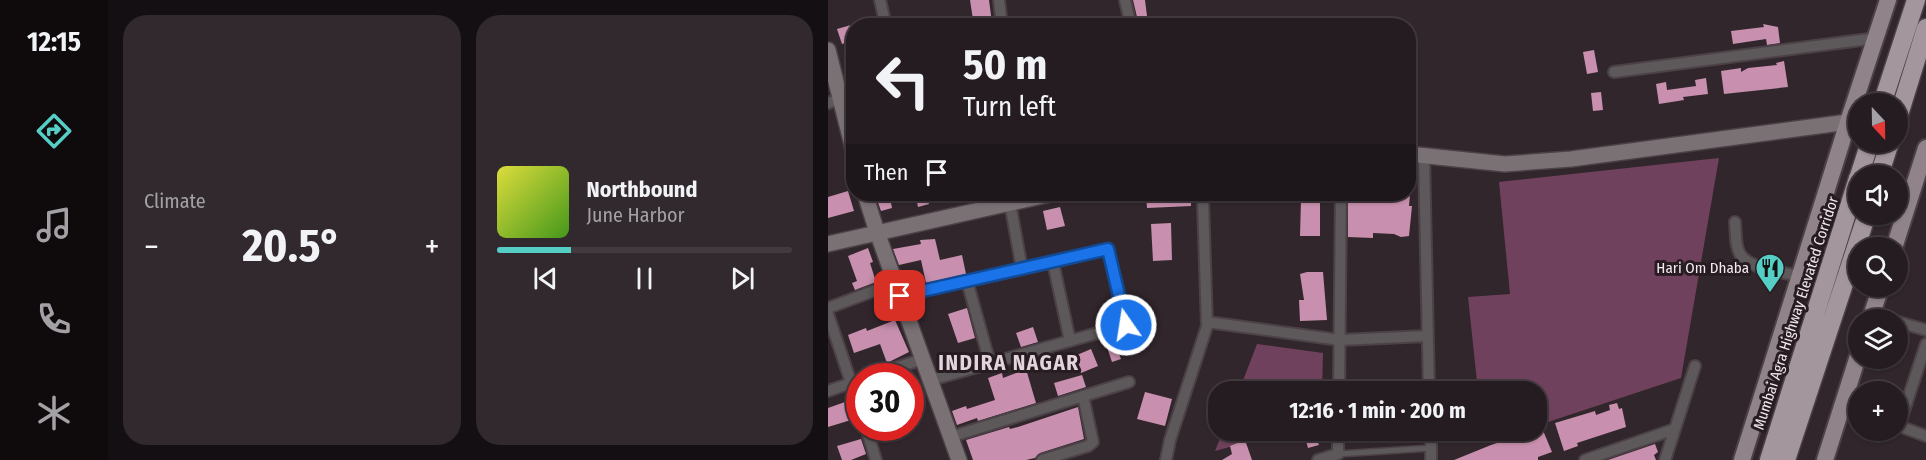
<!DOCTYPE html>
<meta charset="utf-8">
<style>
:root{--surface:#251c21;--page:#31292e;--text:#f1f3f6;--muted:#a3a1a5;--line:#423a3f;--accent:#55cec6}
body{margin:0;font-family:"Fira Sans Condensed",sans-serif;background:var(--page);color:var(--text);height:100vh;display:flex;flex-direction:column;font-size:22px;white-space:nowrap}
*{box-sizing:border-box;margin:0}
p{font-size:20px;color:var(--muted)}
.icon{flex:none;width:33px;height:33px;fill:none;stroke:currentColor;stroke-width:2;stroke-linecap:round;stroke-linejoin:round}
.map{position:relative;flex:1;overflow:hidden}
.panel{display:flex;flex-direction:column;gap:15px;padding:15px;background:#140f12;width:720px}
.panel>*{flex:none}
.top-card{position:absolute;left:18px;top:18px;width:570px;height:183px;border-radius:24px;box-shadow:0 2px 4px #0004,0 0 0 2px var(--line);background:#251c21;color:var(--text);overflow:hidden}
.needle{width:39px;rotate:158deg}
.fabs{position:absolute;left:1020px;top:93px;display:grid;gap:12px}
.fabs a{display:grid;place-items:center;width:60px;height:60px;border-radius:50%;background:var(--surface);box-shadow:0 2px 4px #0004,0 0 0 2px var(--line);font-size:30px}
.speed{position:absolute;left:18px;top:363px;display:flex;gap:12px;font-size:30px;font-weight:700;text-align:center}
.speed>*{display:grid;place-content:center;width:78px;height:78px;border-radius:50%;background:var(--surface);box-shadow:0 2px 4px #0004,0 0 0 2px var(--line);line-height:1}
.speed .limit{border:9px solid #d22;background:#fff;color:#111}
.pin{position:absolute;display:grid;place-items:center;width:51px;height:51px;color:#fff;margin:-26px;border-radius:12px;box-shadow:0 3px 9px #0006}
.me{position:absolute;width:66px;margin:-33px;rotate:347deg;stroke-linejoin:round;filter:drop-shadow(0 0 4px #0008)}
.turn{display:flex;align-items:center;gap:21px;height:126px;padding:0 18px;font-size:27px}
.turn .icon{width:78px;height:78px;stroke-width:2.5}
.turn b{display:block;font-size:42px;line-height:51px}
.then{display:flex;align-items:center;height:57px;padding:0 18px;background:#0003;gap:12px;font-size:22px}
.big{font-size:45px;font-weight:700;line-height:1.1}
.panel .tile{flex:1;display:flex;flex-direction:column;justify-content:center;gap:9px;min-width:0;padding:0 21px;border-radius:24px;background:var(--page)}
.song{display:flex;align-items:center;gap:18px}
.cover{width:72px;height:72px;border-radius:9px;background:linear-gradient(135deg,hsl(60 70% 55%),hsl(100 70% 35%))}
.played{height:6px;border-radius:3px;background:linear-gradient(90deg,var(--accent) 25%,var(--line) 25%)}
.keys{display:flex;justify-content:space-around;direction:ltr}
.heat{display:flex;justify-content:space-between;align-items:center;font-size:33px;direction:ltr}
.panel .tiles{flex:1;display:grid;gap:15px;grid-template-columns:repeat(2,1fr)}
.trip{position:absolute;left:380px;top:381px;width:339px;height:60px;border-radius:24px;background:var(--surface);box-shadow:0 2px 4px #0004,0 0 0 2px var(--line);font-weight:700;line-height:60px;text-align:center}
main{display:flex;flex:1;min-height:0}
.menu{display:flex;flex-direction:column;width:108px;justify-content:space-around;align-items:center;background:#0f0b0d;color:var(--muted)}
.menu .icon{width:42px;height:42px}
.menu .selected{color:var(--accent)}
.menu b{font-size:27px;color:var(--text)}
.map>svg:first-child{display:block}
</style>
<main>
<nav class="menu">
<b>12:15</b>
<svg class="icon selected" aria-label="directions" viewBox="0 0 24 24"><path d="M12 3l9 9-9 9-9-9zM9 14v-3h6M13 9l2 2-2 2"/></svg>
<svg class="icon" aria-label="music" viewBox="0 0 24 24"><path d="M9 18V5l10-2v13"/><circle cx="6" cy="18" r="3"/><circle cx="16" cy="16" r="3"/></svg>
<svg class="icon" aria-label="phone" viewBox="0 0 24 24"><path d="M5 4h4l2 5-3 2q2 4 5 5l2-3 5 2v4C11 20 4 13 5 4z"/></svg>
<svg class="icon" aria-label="climate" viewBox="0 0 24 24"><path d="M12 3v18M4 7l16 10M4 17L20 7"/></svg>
</nav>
<section class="panel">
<div class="tiles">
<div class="tile"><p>Climate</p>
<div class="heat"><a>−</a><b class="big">20.5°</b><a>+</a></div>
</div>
<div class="tile">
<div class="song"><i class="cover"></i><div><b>Northbound</b><p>June Harbor</p></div></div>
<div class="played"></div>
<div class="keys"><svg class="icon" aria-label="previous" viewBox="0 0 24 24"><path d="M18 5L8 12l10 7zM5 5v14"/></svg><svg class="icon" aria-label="pause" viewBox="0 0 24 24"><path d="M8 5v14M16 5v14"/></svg><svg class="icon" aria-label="next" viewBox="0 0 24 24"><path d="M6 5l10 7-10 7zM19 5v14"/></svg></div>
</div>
</div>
</section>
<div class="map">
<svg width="1098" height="460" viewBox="0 0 1098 460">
<rect width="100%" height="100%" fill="#31262c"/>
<path fill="#70415c" d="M891,158L853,378L708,426V392L650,391L640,297L682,294L671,182Z
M429,344L495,353L494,391H411Z
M395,431H459L387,451Z"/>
<path fill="#c890ae" d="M142,0H161L164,23L146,26Z
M305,0H317L319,16L309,17Z
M935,24L950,27L952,43L939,45L938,39L905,44L903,31L936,27Z
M23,25L26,33V44L18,46L17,43L14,44L9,29Z
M766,50L770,72L759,74L755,52Z
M956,61L960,87L896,94L893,71L913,68V72L920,68L949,65L948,63Z
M878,78L880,94L855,97L856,100L831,104L828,84L838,82L839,90L868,86L867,80Z
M773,92L775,110L765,111L763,93Z
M20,191L26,211L0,218V197Z
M47,194H99L101,204L90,207L88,197L63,203L64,208L53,211Z
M318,194H363V206L319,208Z
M520,194H582L581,206H584L581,236L573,237L566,234L545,233V238L520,237Z
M473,200H492V236H472Z
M232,207L237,226L219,230L215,211Z
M343,223L344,260L325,261L323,224Z
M107,239L112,260L134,255L138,274L98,283L93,260L71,265L65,249L93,244L92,240Z
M40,248L45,262L42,263L48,282L27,290L24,283L29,281L20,256Z
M479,272H495L499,320L472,321L471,300H476L472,274Z
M139,308L147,338L130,343L120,314Z
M67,320L81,352L59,363L52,344L26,353L20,335L38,328L39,331Z
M205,327L210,342L193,347L188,333Z
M291,340L294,347L289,349L293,359L284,362L278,344Z
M263,349L270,366L253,373L249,364L252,363L249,355Z
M198,369L208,403L150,421L149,418L129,425L124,411L138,406L139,409L167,400L160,378L174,373L175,378Z
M254,375L258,387L230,396L226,383Z
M317,392L344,399L337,426L309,419Z
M17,402L23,420L0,427V408Z
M789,403L791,409L794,408L798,427L749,443L750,446L736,451L727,423L767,411L768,415L782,410L781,405Z
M250,407L256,439L212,453L207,458L198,460H145L138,440L181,427L182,429L190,427Z
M714,428L724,452L710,457V460H626L663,445Z
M475,430H492L495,438L489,440L491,445L480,448Z
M33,439L38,454L23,460H14L9,446Z
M417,440L424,460H394L404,454L402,446Z
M827,444L830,452L826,455L828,460H780Z"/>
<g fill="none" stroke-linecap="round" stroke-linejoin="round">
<g stroke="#4c4147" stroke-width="8">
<path id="lane" d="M510,454L603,448"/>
</g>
<g stroke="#4c4147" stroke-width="14">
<path id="street" d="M52,0L58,26
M171,0L174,26
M297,0L303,26
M786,72L1049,38
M0,103L12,99
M596,157L601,392
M182,203L194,269L225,262L242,341
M907,222C908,232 907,246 912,254C921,269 957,273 973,276
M139,281L162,363
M72,296L194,269
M0,308L67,283
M0,314L32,409
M1044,314L1062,320
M379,322L512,340L599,336
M1070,322L1098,330
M1098,344L1071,426L1098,436
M43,376L95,359
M103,380L298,325L280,249L225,262
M0,391L32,380
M511,392L513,194
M38,428L48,460
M847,429L867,366
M603,430V460
M122,437L301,382
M214,460L260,446L265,442L255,396
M338,460L342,440L379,326L375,201L379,194
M490,460L510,454V430
M757,460L847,429L837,460"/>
</g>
<g stroke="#4c4147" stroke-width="18">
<path id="secondary" d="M0,50L26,153
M580,154L677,164L743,159L1020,122
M37,194L49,232L131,460
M0,244L223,194"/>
</g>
<g stroke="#4c4147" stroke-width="20">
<path id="primary" d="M1066,248L1098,148
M1042,320L1053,286
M914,460L1020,122L1060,0
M997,460L1030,356"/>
</g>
<g stroke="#4c4147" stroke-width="21">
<path id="highway" d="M1054,104L1088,0
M1070,118L1098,28
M1031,176L1042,142
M1051,176L1062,142
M941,460L1030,178
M958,460L1039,214"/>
</g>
<use href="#lane" stroke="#5d585a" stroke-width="5"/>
<use href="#street" stroke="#5d585a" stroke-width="10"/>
<use href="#secondary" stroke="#7a7175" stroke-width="15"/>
<use href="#primary" stroke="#90848a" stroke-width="16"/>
<use href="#highway" stroke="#a4969d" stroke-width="18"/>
</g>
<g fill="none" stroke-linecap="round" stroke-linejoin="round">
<g stroke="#114b97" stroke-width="15">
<path id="route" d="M72,296L280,249L298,325"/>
</g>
<use href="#route" stroke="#1a73e8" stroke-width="10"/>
</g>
<defs>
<g id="restaurant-pin" transform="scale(1.5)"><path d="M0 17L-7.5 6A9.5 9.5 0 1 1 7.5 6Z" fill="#55cec6" stroke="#271c22"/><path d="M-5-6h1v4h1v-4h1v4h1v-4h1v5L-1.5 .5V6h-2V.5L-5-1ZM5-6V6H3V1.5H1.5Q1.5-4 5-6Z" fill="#111"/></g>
</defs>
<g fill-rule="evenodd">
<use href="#restaurant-pin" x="942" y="268"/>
</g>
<g text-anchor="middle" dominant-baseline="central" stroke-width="6" stroke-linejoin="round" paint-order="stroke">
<g font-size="15" fill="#f1e9ed" stroke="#271c22" text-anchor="end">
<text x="921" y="268">Hari Om Dhaba</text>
</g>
<g font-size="15" fill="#f1e9ed" stroke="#271c22">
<text transform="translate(968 313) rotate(-72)">Mumbai Agra Highway Elevated Corridor</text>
</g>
<g font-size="21" font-weight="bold" letter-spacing="1.5" fill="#e4d5dd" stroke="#271c22">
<text x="181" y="363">INDIRA NAGAR</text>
</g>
</g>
</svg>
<div class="fabs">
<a><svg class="needle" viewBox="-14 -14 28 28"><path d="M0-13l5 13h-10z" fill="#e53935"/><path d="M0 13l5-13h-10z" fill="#a3a1a5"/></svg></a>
<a><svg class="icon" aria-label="sound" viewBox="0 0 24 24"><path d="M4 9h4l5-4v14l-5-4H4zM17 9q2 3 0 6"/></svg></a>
<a><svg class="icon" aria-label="search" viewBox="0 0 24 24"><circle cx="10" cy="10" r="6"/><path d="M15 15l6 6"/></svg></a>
<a><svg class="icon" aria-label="layers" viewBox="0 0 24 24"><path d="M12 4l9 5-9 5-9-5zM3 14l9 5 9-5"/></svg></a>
<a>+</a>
</div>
<div class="speed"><div class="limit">30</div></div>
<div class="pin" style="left:72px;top:296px;background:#d93025"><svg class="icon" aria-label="arrive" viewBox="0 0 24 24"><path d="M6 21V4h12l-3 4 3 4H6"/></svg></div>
<svg class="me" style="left:298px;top:325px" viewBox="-20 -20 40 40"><circle r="17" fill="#1a73e8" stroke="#fff" stroke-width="3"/><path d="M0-11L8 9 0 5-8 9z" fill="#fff"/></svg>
<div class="trip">12:16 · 1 min · 200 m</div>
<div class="top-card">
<div class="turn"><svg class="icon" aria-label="left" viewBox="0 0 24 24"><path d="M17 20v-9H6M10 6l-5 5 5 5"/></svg><div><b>50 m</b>Turn left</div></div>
<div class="then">Then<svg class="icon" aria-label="arrive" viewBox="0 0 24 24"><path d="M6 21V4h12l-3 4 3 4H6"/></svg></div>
</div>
</div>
</main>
